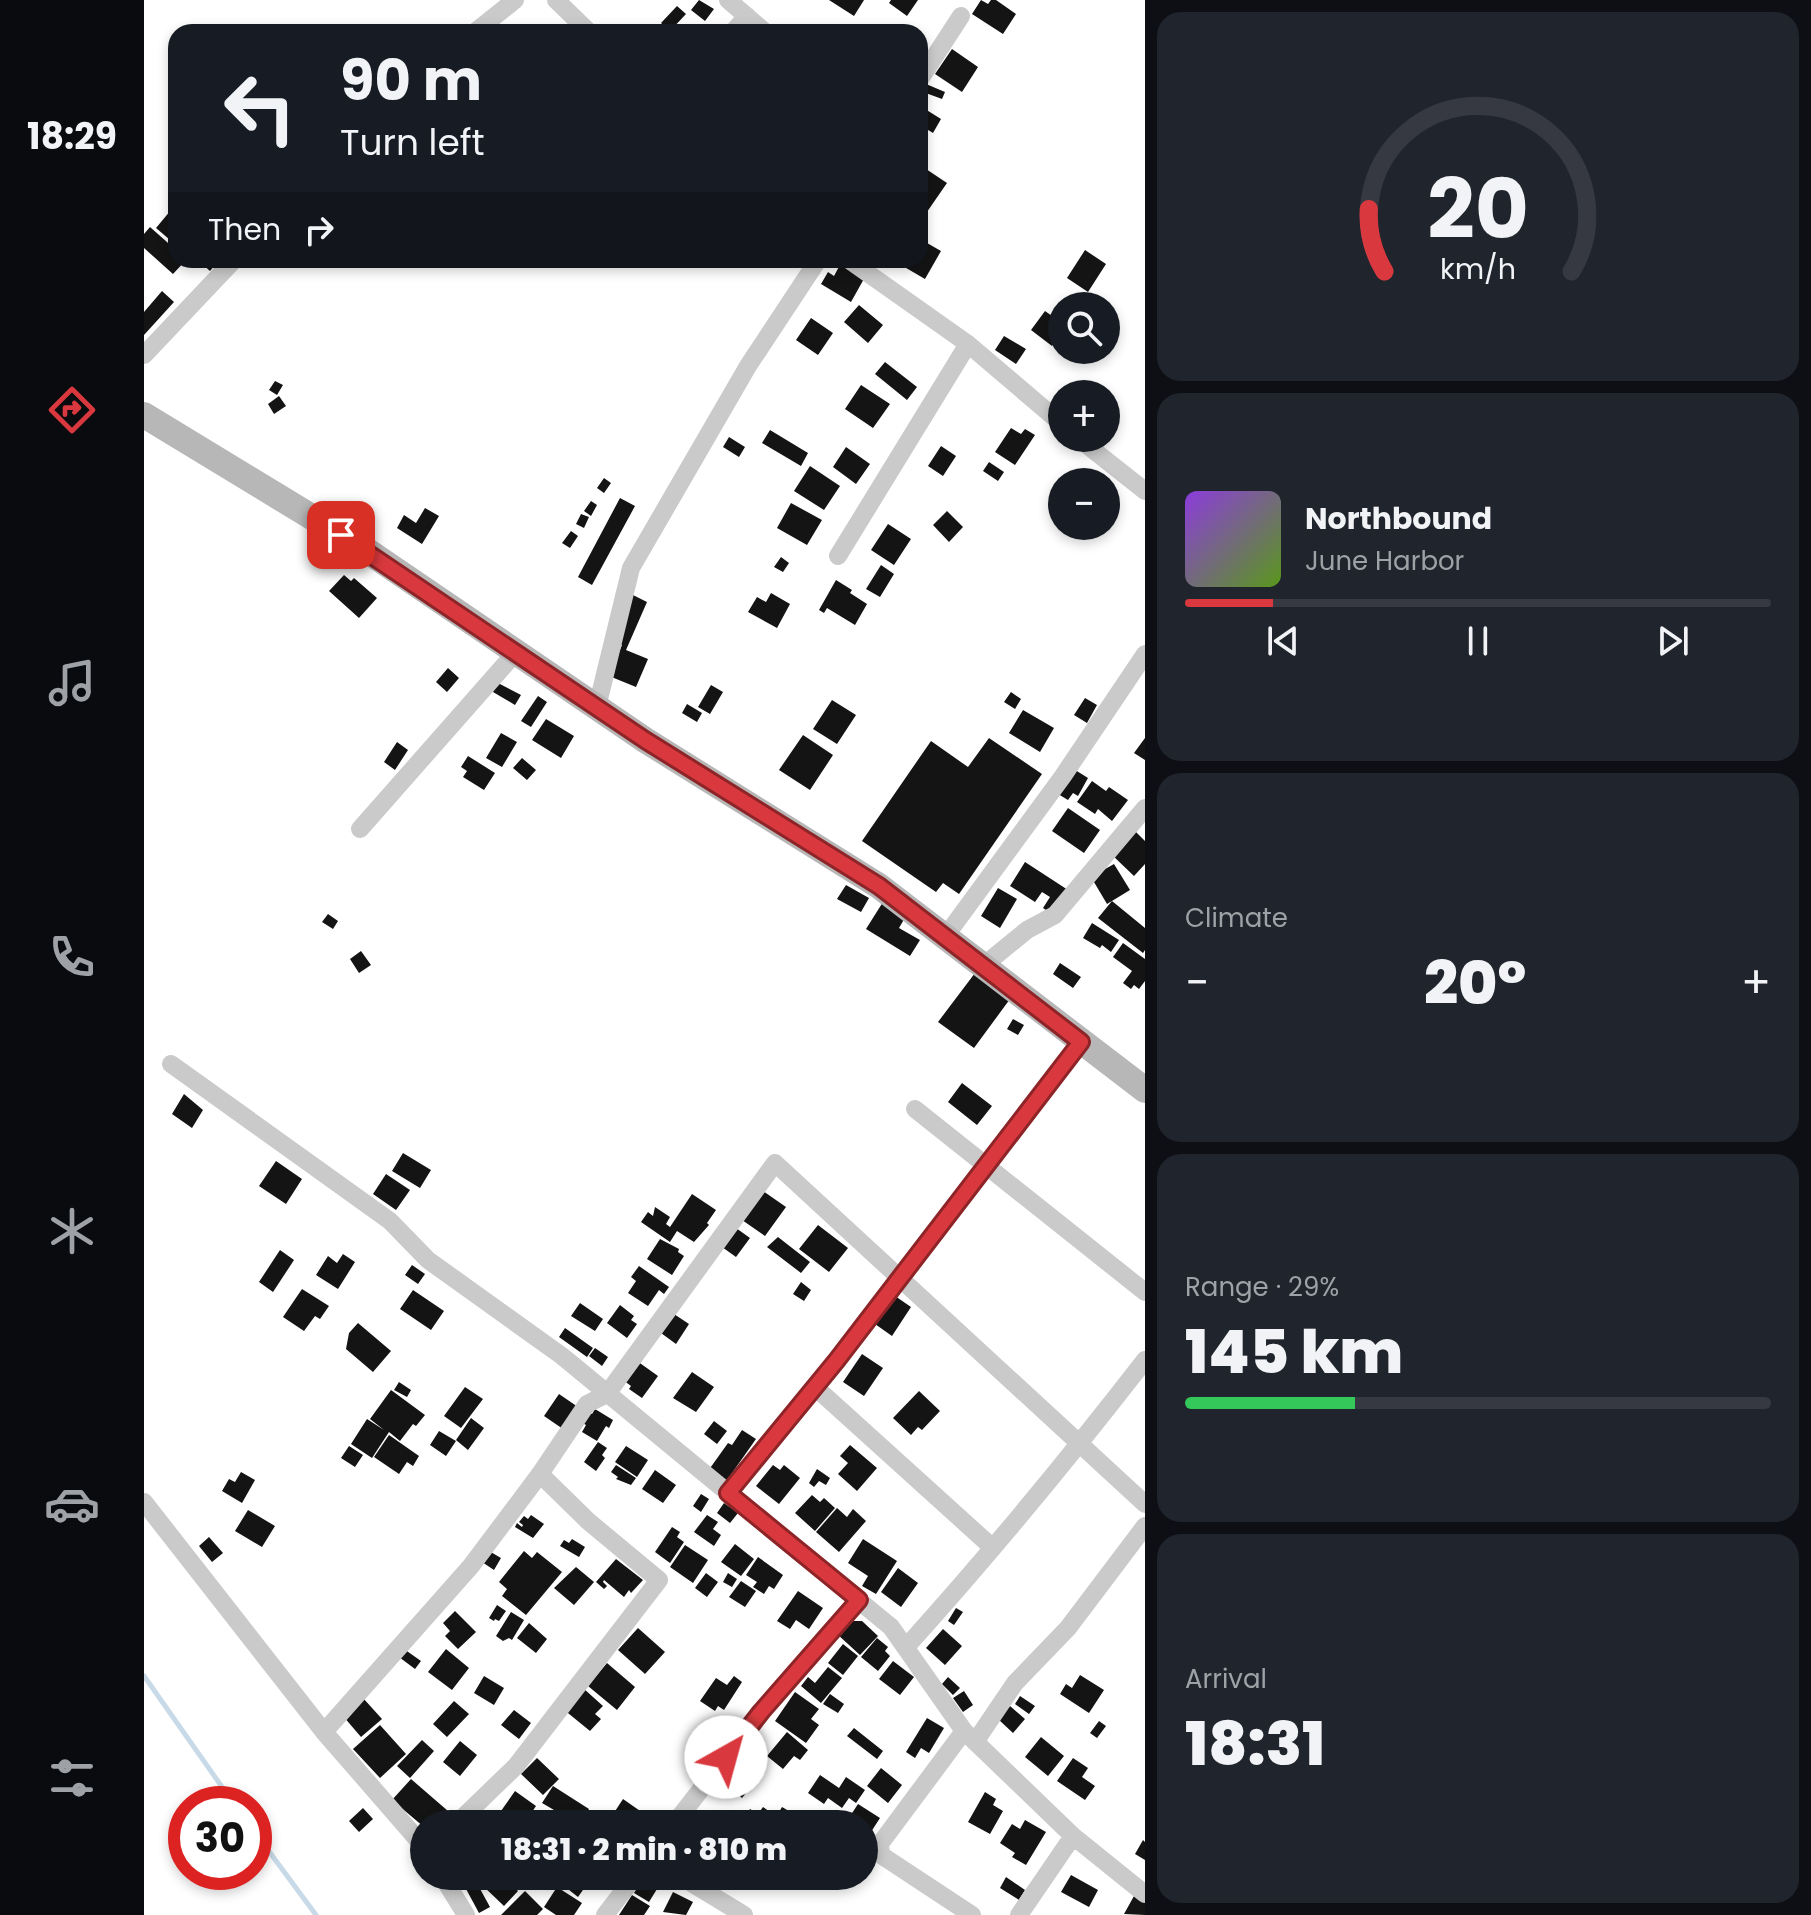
<!DOCTYPE html>
<meta charset="utf-8">
<style>
:root{--surface:#171b24;--page:#20242c;--text:#f1f3f6;--muted:#9ea1a6;--line:#363941;--accent:#d9393e}
body{margin:0;font-family:Poppins,sans-serif;background:var(--page);color:var(--text);height:100vh;display:flex;flex-direction:column;font-size:30px;white-space:nowrap}
*{box-sizing:border-box;margin:0}
p{font-size:26px;color:var(--muted)}
.icon{flex:none;width:44px;height:44px;fill:none;stroke:currentColor;stroke-width:2;stroke-linecap:round;stroke-linejoin:round}
.map{position:relative;flex:1;overflow:hidden}
.side{display:flex;flex-direction:column;gap:12px;padding:12px;background:#0d0f14;width:666px}
.side>*{flex:none}
.top-card{position:absolute;left:24px;top:24px;width:760px;height:244px;border-radius:24px;box-shadow:0 4px 12px #0003;background:#171b24;color:var(--text);overflow:hidden}
.fabs{position:absolute;left:904px;top:292px;display:grid;gap:16px}
.fabs a{display:grid;place-items:center;width:72px;height:72px;border-radius:50%;background:var(--surface);box-shadow:0 4px 12px #0003;font-size:40px}
.speed{position:absolute;left:24px;top:1786px;display:flex;gap:16px;font-size:40px;font-weight:700;text-align:center}
.speed>*{display:grid;place-content:center;width:104px;height:104px;border-radius:50%;background:var(--surface);box-shadow:0 4px 12px #0003;line-height:1}
.speed .limit{border:12px solid #d22;background:#fff;color:#111}
.pin{position:absolute;display:grid;place-items:center;width:68px;height:68px;color:#fff;margin:-34px;border-radius:16px;box-shadow:0 4px 12px #0006}
.me{position:absolute;width:88px;margin:-44px;rotate:38deg;stroke-linejoin:round;filter:drop-shadow(0 0 6px #0008)}
.turn{display:flex;align-items:center;gap:28px;height:168px;padding:0 40px;font-size:36px}
.turn .icon{width:104px;height:104px;stroke-width:2.5}
.turn b{display:block;font-size:56px;line-height:68px}
.then{display:flex;align-items:center;height:76px;padding:0 40px;background:#0003;gap:16px;font-size:30px}
.big{font-size:60px;font-weight:800;line-height:1.1}
.side .card{flex:1;display:flex;flex-direction:column;justify-content:center;gap:12px;min-width:0;padding:0 28px;border-radius:24px;background:var(--page)}
.side .dial{align-items:center;gap:0}
.dial svg{height:208px;overflow:visible;fill:none;stroke:var(--line);stroke-width:7;stroke-linecap:round;text-anchor:middle}
.dial text{fill:var(--text);stroke:none}
.song{display:flex;align-items:center;gap:24px}
.cover{width:96px;height:96px;border-radius:12px;background:linear-gradient(135deg,hsl(270 70% 55%),hsl(90 70% 35%))}
.played{height:8px;border-radius:4px;background:linear-gradient(90deg,var(--accent) 15%,var(--line) 15%)}
.keys{display:flex;justify-content:space-around;direction:ltr}
.heat{display:flex;justify-content:space-between;align-items:center;font-size:44px;direction:ltr}
.charge{height:12px;border-radius:6px;background:linear-gradient(90deg,#34c759 29%,var(--line) 0)}
.trip{position:absolute;left:266px;top:1810px;width:468px;height:80px;border-radius:40px;background:var(--surface);box-shadow:0 4px 12px #0003;font-weight:800;line-height:80px;text-align:center}
main{display:flex;flex:1;min-height:0}
.menu{display:flex;flex-direction:column;width:144px;justify-content:space-around;align-items:center;background:#090b0e;color:var(--muted)}
.menu .icon{width:56px;height:56px}
.menu .selected{color:var(--accent)}
.menu b{font-size:36px;color:var(--text)}
.map>svg:first-child{display:block}
</style>
<main>
<nav class="menu">
<b>18:29</b>
<svg class="icon selected" aria-label="directions" viewBox="0 0 24 24"><path d="M12 3l9 9-9 9-9-9zM9 14v-3h6M13 9l2 2-2 2"/></svg>
<svg class="icon" aria-label="music" viewBox="0 0 24 24"><path d="M9 18V5l10-2v13"/><circle cx="6" cy="18" r="3"/><circle cx="16" cy="16" r="3"/></svg>
<svg class="icon" aria-label="phone" viewBox="0 0 24 24"><path d="M5 4h4l2 5-3 2q2 4 5 5l2-3 5 2v4C11 20 4 13 5 4z"/></svg>
<svg class="icon" aria-label="climate" viewBox="0 0 24 24"><path d="M12 3v18M4 7l16 10M4 17L20 7"/></svg>
<svg class="icon" aria-label="car" viewBox="0 0 24 24"><path d="M5 17H2v-5l4-1 3-4h7l3 4 3 1v5h-3M9 17h6M6 11h13"/><circle cx="7" cy="17" r="2"/><circle cx="17" cy="17" r="2"/></svg>
<svg class="icon" aria-label="filters" viewBox="0 0 24 24"><path d="M4 7h16M4 17h16"/><circle cx="9" cy="7" r="2"/><circle cx="15" cy="17" r="2"/></svg>
</nav>
<div class="map">
<svg width="1001" height="1915" viewBox="0 0 1001 1915">
<rect width="100%" height="100%" fill="#fff"/>
<g fill="none" stroke-linecap="round" stroke-linejoin="round">
<path stroke="#c8dae8" stroke-width="5" d="M0,1676L90,1804
M110,1831L172,1915"/>
</g>
<path fill="#141414" d="M555,0L570,9L561,21L547,10Z
M685,0H720L710,16Z
M747,0H774L763,16L745,3Z
M837,0L844,4L847,0H852L872,14L859,34L828,14Z
M533,6L542,14L526,31L517,23Z
M808,49L834,67L818,92L791,74Z
M782,84L801,92L798,99L779,92Z
M781,109L797,119L789,133L776,125V118Z
M776,165L803,183L776,222Z
M32,204V245L12,228Z
M6,227L32,250V260H42L29,274L0,248V234Z
M776,239L797,251L781,279L757,265L760,260H776Z
M941,250L962,264L944,292L923,278Z
M57,260H75L66,271L56,262Z
M697,263L721,277L707,302L677,284L684,272L690,276Z
M18,291L30,302L0,335V312Z
M715,305L739,325L724,343L700,322Z
M901,311L918,323V332L908,346L887,330Z
M667,318L689,333L674,355L652,340Z
M860,336L882,349L872,364L851,350Z
M741,362L773,387L763,400L731,374Z
M131,381L139,385L133,395L125,390Z
M717,385L746,404L729,428L701,409Z
M135,396L142,406L130,414L124,404Z
M867,428L877,434L881,429L891,435L871,465L851,452Z
M626,430L664,453L657,466L618,443Z
M585,437L601,447L595,457L579,447Z
M797,446L812,456L799,476L784,466Z
M702,447L726,464L712,484L689,467Z
M845,462L860,472L854,481L839,471Z
M666,466L696,486L680,510L650,491Z
M460,478L467,483L460,493L453,488Z
M476,498L491,506L448,585L434,577Z
M447,501L453,505L447,516L440,511Z
M647,503L678,520L663,545L633,528Z
M281,508L295,516L278,544L253,528L260,515L272,523Z
M803,511L819,527L805,542L789,525Z
M437,514L445,517L440,528L432,524Z
M744,524L767,539L750,565L727,550Z
M427,531L434,536L426,548L418,543Z
M637,557L645,563L639,572L630,567Z
M737,565L750,574L736,597L722,589Z
M200,575L207,581L210,578L233,598L215,618L185,591Z
M692,580L708,590L706,593L723,604L711,625L683,608L680,613L675,610Z
M627,593L646,604L633,628L604,612L613,597L622,602Z
M489,595L503,602L482,650L504,659L492,687L465,676L478,645L469,641Z
M304,668L315,678L303,692L292,682Z
M354,683L377,695L371,705L349,692Z
M567,685L579,692L566,714L554,707Z
M867,692L877,699L871,709L860,702Z
M394,696L403,702L387,727L377,721Z
M941,698L953,705L943,723L930,715Z
M688,700L712,715L693,744L669,729Z
M543,704L558,713L553,722L538,713Z
M879,710L910,728L896,752L865,733Z
M402,719L430,736L417,758L388,740Z
M357,733L373,742L358,767L342,758Z
M659,735L689,755L666,790L635,770Z
M845,738L898,774L815,894L799,883L792,892L718,841L787,741L824,767Z
M1001,738V760L990,753Z
M253,742L264,750L251,770L240,762Z
M324,756L351,773L340,790L319,777L323,771L317,767Z
M378,758L392,770L383,780L369,768Z
M928,768L944,778L934,796L929,793L924,800L914,794Z
M948,781L962,791L965,787L984,800L968,821L954,809L951,814L933,802Z
M924,808L956,830L940,853L908,831Z
M990,830L1001,841V864L990,876L967,854Z
M881,862L924,890L908,914L899,908L906,897L898,892L891,902L866,886Z
M970,864L986,890L963,904L947,877Z
M702,885L725,898L717,912L693,899Z
M854,888L873,899L856,928L837,916Z
M968,901L1001,928V950L999,953L954,918Z
M739,902L762,916L755,928L776,940L766,956L722,929Z
M184,914L194,921L189,929L178,922Z
M948,923L975,940L967,952L958,945L956,948L939,938Z
M979,943L1001,959V981L995,989L990,985L987,989L979,983L988,971L969,957Z
M217,951L227,965L215,973L206,959Z
M916,963L937,977L929,988L909,974Z
M831,973L866,999L830,1048L794,1022Z
M869,1019L880,1025L874,1035L863,1029Z
M818,1083L848,1106L833,1125L804,1102Z
M40,1094L59,1110L48,1128L28,1114Z
M259,1153L287,1170L276,1188L248,1171Z
M132,1161L158,1179L142,1204L115,1186Z
M242,1174L266,1190L252,1210L229,1194Z
M619,1191L642,1207L621,1236L598,1220Z
M548,1194L572,1210L563,1223L565,1225L550,1242L533,1231L526,1242L497,1222L504,1212L509,1216L511,1207L526,1217L522,1224L526,1227Z
M674,1225L704,1248L685,1272L655,1249Z
M592,1228L606,1238L592,1257L578,1247Z
M634,1237L666,1262L657,1273L623,1247Z
M516,1239L535,1249L534,1252L540,1256L528,1275L503,1259Z
M136,1250L150,1260L129,1292L115,1282Z
M199,1254L211,1262L194,1289L172,1275L184,1256L193,1263Z
M268,1265L281,1274L274,1284L261,1275Z
M495,1266L525,1287L520,1294L515,1290L504,1306L484,1293L492,1281L487,1277Z
M657,1282L667,1290L660,1301L649,1294Z
M158,1289L185,1306L176,1319L171,1316L160,1331L139,1317Z
M269,1290L300,1311L287,1330L256,1309Z
M751,1296L767,1307L748,1336L731,1324Z
M436,1303L459,1319L451,1331L427,1316Z
M476,1305L490,1316L487,1320L493,1324L483,1338L463,1323Z
M530,1314L545,1324L532,1344L517,1333Z
M214,1323L247,1351L229,1372L202,1349L205,1333Z
M421,1328L449,1348L443,1357L415,1337Z
M451,1348L464,1357L458,1366L445,1356Z
M718,1354L739,1368L720,1396L699,1382Z
M493,1361L514,1376L498,1398L485,1389L487,1386L479,1380Z
M548,1372L570,1387L552,1412L529,1398Z
M255,1382L267,1390L263,1397L250,1390Z
M321,1387L339,1399L317,1428L300,1416Z
M247,1390L281,1415L272,1426L269,1424L256,1441L245,1432L228,1458L207,1444L223,1419L240,1430L226,1419Z
M775,1391L796,1411L778,1430L774,1427L767,1435L749,1418Z
M415,1394L434,1407L419,1429L400,1416Z
M451,1409L469,1420L465,1428L462,1426L453,1441L438,1432L442,1425L437,1422L443,1411L448,1414Z
M327,1418L340,1428L324,1450L312,1440Z
M570,1421L583,1431L573,1444L560,1434Z
M598,1430L612,1439L581,1483L564,1471L584,1443L588,1445Z
M295,1431L312,1441L302,1456L286,1445Z
M245,1435L275,1456L269,1466L263,1462L255,1474L230,1457Z
M454,1442L463,1448L458,1455L461,1458L452,1471L440,1462Z
M706,1445L733,1468L713,1491L694,1474L704,1463L696,1456Z
M205,1446L219,1455L211,1467L197,1458Z
M482,1446L504,1460L493,1477L471,1462Z
M472,1465L492,1478L487,1485L472,1479L474,1477L467,1472Z
M629,1465L636,1470L640,1465L656,1478L635,1504L612,1486Z
M673,1469L686,1478L682,1485L675,1481L670,1487L665,1483Z
M511,1470L532,1485L519,1503L498,1489Z
M97,1472L111,1480L98,1503L78,1491L85,1479L91,1482Z
M557,1494L565,1499L557,1512L549,1506Z
M668,1495L676,1502L680,1498L691,1508L671,1531L651,1513Z
M580,1503L594,1513L586,1523L573,1513Z
M693,1508L703,1517L709,1509L722,1521L695,1552L672,1532Z
M104,1510L131,1526L118,1547L91,1531Z
M387,1515L400,1524L389,1538L371,1527L373,1523L378,1527L379,1525L375,1522L380,1516L384,1519Z
M563,1515L574,1522L569,1529L577,1535L570,1546L550,1532Z
M528,1527L536,1532L533,1537L540,1542L526,1563L511,1552Z
M65,1537L79,1553L68,1562L55,1546Z
M428,1539L441,1547L435,1557L416,1546L420,1540L425,1543Z
M719,1539L753,1561L732,1594L718,1586L724,1576L704,1563Z
M591,1544L610,1559L597,1576L577,1562Z
M541,1545L564,1560L549,1583L526,1567Z
M345,1551L357,1558L350,1570L338,1562Z
M380,1551L388,1558L393,1552L418,1572L382,1615L358,1596L363,1589L355,1582Z
M614,1557L639,1575L630,1589L625,1586L620,1594L609,1587L613,1582L602,1575Z
M472,1559L499,1580L487,1593L485,1590L480,1597L460,1580L459,1582L463,1586L460,1589L452,1582Z
M432,1567L450,1582L430,1605L410,1588Z
M754,1568L774,1583L757,1607L737,1592Z
M562,1573L574,1582L563,1597L551,1588Z
M584,1573L593,1579L588,1587L579,1582Z
M597,1581L612,1591L601,1607L585,1597Z
M654,1591L679,1608L665,1629L652,1620L646,1629L633,1621Z
M353,1605L362,1611L355,1621L351,1619L350,1621L345,1618Z
M812,1608L819,1612L810,1625L804,1621Z
M311,1611L332,1632L314,1649L301,1636L306,1631L299,1623Z
M367,1612L380,1620L368,1640L365,1638L359,1641L352,1636Z
M705,1621H718L734,1636L716,1655L693,1634Z
M385,1623L403,1639L392,1653L373,1638Z
M494,1628L521,1652L501,1674L474,1650Z
M799,1629L818,1646L801,1665L782,1648Z
M733,1638L744,1647L741,1651L746,1656L734,1671L717,1657Z
M699,1644L714,1656L699,1675L684,1663Z
M260,1649L277,1661L271,1669L255,1657Z
M302,1649L325,1668L308,1690L284,1672Z
M749,1661L770,1677L756,1695L735,1679Z
M463,1663L491,1687L473,1710L444,1686Z
M684,1667L698,1678L677,1703L657,1686L664,1677L671,1683Z
M936,1675L960,1690L945,1713L916,1694L922,1684L928,1688Z
M340,1676L360,1688L350,1705L330,1693Z
M590,1676L598,1682L580,1710L574,1706L571,1711L556,1701L572,1678L583,1685Z
M804,1677L816,1688L809,1695L798,1684Z
M439,1688L459,1706L451,1714L457,1719L446,1731L419,1709Z
M820,1691L829,1705L819,1712L809,1698Z
M651,1692L675,1709L667,1719L675,1725L662,1743L631,1721Z
M686,1694L700,1704L694,1713L679,1704Z
M876,1696L891,1706L885,1714L871,1704Z
M219,1698L238,1719L217,1737L199,1716Z
M310,1701L325,1714L303,1737L289,1724Z
M866,1706L881,1719L869,1733L854,1719Z
M370,1710L387,1723L375,1739L357,1725Z
M783,1718L800,1728L785,1753L777,1748L771,1758L762,1752Z
M955,1721L962,1726L953,1738L946,1733Z
M236,1725L262,1754L236,1778L209,1749Z
M710,1728L739,1751L733,1759L703,1736Z
M643,1732L664,1750L656,1760L650,1756L639,1769L623,1756Z
M606,1736L622,1750L615,1759L599,1745Z
M897,1737L920,1756L904,1776L881,1757Z
M278,1740L290,1751L266,1778L253,1766Z
M316,1741L333,1755L316,1776L299,1762Z
M595,1756L617,1775L598,1798L584,1785L596,1771L588,1764Z
M393,1758L415,1779L399,1795L377,1774Z
M929,1758L944,1768L938,1777L951,1786L941,1800L913,1781Z
M737,1768L758,1785L744,1803L723,1786Z
M676,1775L695,1788L702,1777L721,1790L712,1803L705,1798L698,1808L684,1798L680,1804L664,1793Z
M267,1779L304,1811L292,1824H280V1827L248,1800Z
M409,1786L445,1809L438,1822L424,1813L422,1817L398,1803Z
M371,1791L392,1806L380,1824L357,1811Z
M841,1792L852,1799L849,1805L859,1811L846,1834L824,1822Z
M479,1799L499,1813L492,1824L464,1822Z
M714,1804L736,1818L723,1838L720,1836V1824H701Z
M619,1807L629,1814L622,1824H611L601,1817L606,1809L614,1814Z
M638,1807L650,1814L649,1823L628,1824Z
M219,1808L229,1819L215,1832L205,1821Z
M401,1810L417,1821L415,1824H392Z
M450,1812L466,1824H441Z
M683,1814L700,1824H677Z
M881,1820L902,1832L882,1865L868,1857L871,1853L856,1843L868,1824L876,1829Z
M999,1840L1001,1842V1860L991,1854Z
M927,1875L954,1890L945,1907L917,1892Z
M315,1876H329L346,1907L335,1913Z
M347,1876H358L374,1891L360,1906L338,1885Z
M361,1876H388L378,1889Z
M419,1876H436L433,1881L441,1887L434,1897L415,1882Z
M862,1877L881,1890L875,1900L856,1888Z
M498,1880L513,1889L505,1902L490,1893Z
M413,1887L438,1903L430,1915H412L400,1907Z
M381,1891L399,1909L393,1915H357Z
M529,1892L549,1902L542,1915L519,1912Z
M488,1895L506,1906L500,1915H475Z
M990,1896L1001,1902V1915L980,1914Z"/>
<g fill="none" stroke-linecap="round" stroke-linejoin="round">
<path stroke="#cacaca" stroke-width="18" d="M412,0L445,32
M584,0L621,32
M331,32L371,0
M589,32L603,16
M776,79L817,16
M705,260L824,344L918,424
M0,355L90,260
M934,438L1001,491
M694,556L824,344
M453,707L487,568L604,366L674,260
M216,829L372,652
M801,937L919,776L1001,654
M839,966L883,930L911,915L1001,808
M27,1064L246,1221L284,1260L418,1356L747,1627L820,1731L929,1836L1001,1894
M771,1109L1001,1292
M671,1387L849,1548
M584,1493L693,1360L937,1042
M0,1502L180,1732L280,1847
M763,1646C846,1554 925,1458 1001,1360
M820,1731L736,1844L737,1855L828,1915
M180,1732L327,1566L396,1474L443,1404L463,1394L631,1163L1001,1504
M831,1742L871,1683L924,1628L1001,1526
M312,1824L372,1766L515,1580L444,1521L396,1474
M530,1824L617,1712L715,1600
M298,1876L322,1915
M536,1876L600,1915
M461,1915L491,1876
M875,1915L929,1836"/>
<path stroke="#b7b7b7" stroke-width="26" d="M0,415L222,550L501,740L735,886L1001,1090"/>
</g>
<g fill="none" stroke-linecap="round" stroke-linejoin="round">
<g stroke="#8d2528" stroke-width="20">
<path id="route" d="M197,535L501,740L735,886L937,1042L693,1360L584,1493L715,1600L617,1712L582,1757"/>
</g>
<use href="#route" stroke="#d9393e" stroke-width="14"/>
</g>
</svg>
<div class="fabs">
<a><svg class="icon" aria-label="search" viewBox="0 0 24 24"><circle cx="10" cy="10" r="6"/><path d="M15 15l6 6"/></svg></a>
<a>+</a>
<a>−</a>
</div>
<div class="speed"><div class="limit">30</div></div>
<div class="pin" style="left:197px;top:535px;background:#d93025"><svg class="icon" aria-label="arrive" viewBox="0 0 24 24"><path d="M6 21V4h12l-3 4 3 4H6"/></svg></div>
<svg class="me" style="left:582px;top:1757px" viewBox="-20 -20 40 40"><circle r="19" fill="#fff"/><path d="M0-13L10 11 0 6-10 11z" fill="#d9393e"/></svg>
<div class="trip">18:31 · 2 min · 810 m</div>
<div class="top-card">
<div class="turn"><svg class="icon" aria-label="left" viewBox="0 0 24 24"><path d="M17 20v-9H6M10 6l-5 5 5 5"/></svg><div><b>90 m</b>Turn left</div></div>
<div class="then">Then<svg class="icon" aria-label="right" viewBox="0 0 24 24"><path d="M7 20v-9h11M14 6l5 5-5 5"/></svg></div>
</div>
</div>
<section class="side">
<div class="card dial"><svg viewBox="0 0 100 80">
<path d="M14 69A42 42 0 1 1 86 69"/>
<path d="M14 69A42 42 0 0 1 8 45" stroke="#d9393e"/>
<text x="50" y="56" font-size="32" font-weight="700">20</text>
<text x="50" y="72" font-size="11">km/h</text>
</svg></div>
<div class="card">
<div class="song"><i class="cover"></i><div><b>Northbound</b><p>June Harbor</p></div></div>
<div class="played"></div>
<div class="keys"><svg class="icon" aria-label="previous" viewBox="0 0 24 24"><path d="M18 5L8 12l10 7zM5 5v14"/></svg><svg class="icon" aria-label="pause" viewBox="0 0 24 24"><path d="M8 5v14M16 5v14"/></svg><svg class="icon" aria-label="next" viewBox="0 0 24 24"><path d="M6 5l10 7-10 7zM19 5v14"/></svg></div>
</div>
<div class="card"><p>Climate</p>
<div class="heat"><a>−</a><b class="big">20°</b><a>+</a></div>
</div>
<div class="card"><p>Range · 29%</p><b class="big">145 km</b><div class="charge"></div></div>
<div class="card"><p>Arrival</p><b class="big">18:31</b></div>
</section>
</main>
